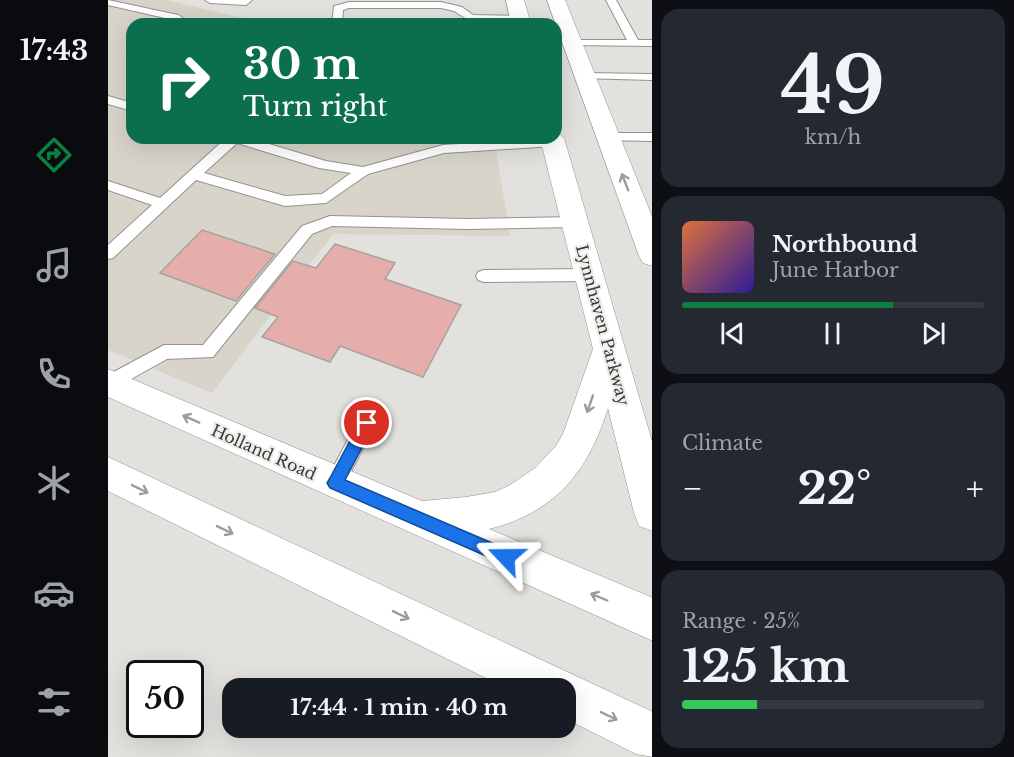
<!DOCTYPE html>
<meta charset="utf-8">
<style>
:root{--surface:#171b24;--page:#242831;--text:#f1f3f6;--muted:#9ea1a6;--line:#363941;--accent:#0b8043}
body{margin:0;font-family:"Libre Baskerville",serif;background:var(--page);color:var(--text);height:100vh;display:flex;flex-direction:column;font-size:22px;white-space:nowrap}
*{box-sizing:border-box;margin:0}
p{font-size:20px;color:var(--muted)}
.icon{flex:none;width:33px;height:33px;fill:none;stroke:currentColor;stroke-width:2;stroke-linecap:round;stroke-linejoin:round}
.map{position:relative;flex:1;overflow:hidden}
.side{display:flex;flex-direction:column;gap:9px;padding:9px;background:#0d0f14;width:362px}
.side>*{flex:none}
.banner{position:absolute;left:18px;top:18px;width:436px;height:126px;border-radius:18px;box-shadow:0 6px 24px #0002;background:#0b6e4f;color:#fff;overflow:hidden}
.speed{position:absolute;left:18px;top:660px;display:flex;gap:12px;font-size:30px;font-weight:700;text-align:center}
.speed>*{display:grid;place-content:center;width:78px;height:78px;border-radius:50%;background:var(--surface);box-shadow:0 6px 24px #0002;line-height:1}
.speed .limit{border:3px solid #111;border-radius:9px;background:#fff;color:#111}
.pin{position:absolute;display:grid;place-items:center;width:51px;height:51px;color:#fff;margin:-26px;border:3px solid #fff;border-radius:50%;box-shadow:0 2px 6px #0007}
.me{position:absolute;width:66px;margin:-33px;rotate:293deg;stroke-linejoin:round;filter:drop-shadow(0 0 4px #0008)}
.turn{display:flex;align-items:center;gap:21px;height:126px;padding:0 18px;font-size:27px}
.turn .icon{width:78px;height:78px;stroke-width:2.5}
.turn b{display:block;font-size:42px;line-height:51px}
.big{font-size:45px;font-weight:700;line-height:1.1}
.side .tile{flex:1;display:flex;flex-direction:column;justify-content:center;gap:9px;min-width:0;padding:0 21px;border-radius:18px;background:var(--page)}
.side .dial{align-items:center;gap:0}
.dial b{font-size:78px;line-height:1}
.song{display:flex;align-items:center;gap:18px}
.cover{width:72px;height:72px;border-radius:9px;background:linear-gradient(135deg,hsl(20 70% 55%),hsl(250 70% 35%))}
.played{height:6px;border-radius:3px;background:linear-gradient(90deg,var(--accent) 70%,var(--line) 70%)}
.keys{display:flex;justify-content:space-around;direction:ltr}
.heat{display:flex;justify-content:space-between;align-items:center;font-size:33px;direction:ltr}
.charge{height:9px;border-radius:4px;background:linear-gradient(90deg,#34c759 25%,var(--line) 0)}
.trip{position:absolute;left:114px;top:678px;width:354px;height:60px;border-radius:18px;background:var(--surface);box-shadow:0 6px 24px #0002;font-weight:700;line-height:60px;text-align:center}
main{display:flex;flex:1;min-height:0}
.menu{display:flex;flex-direction:column;width:108px;justify-content:space-around;align-items:center;background:#090b0e;color:var(--muted)}
.menu .icon{width:42px;height:42px}
.menu .current{color:var(--accent)}
.menu b{font-size:27px;color:var(--text)}
.map>svg:first-child{display:block}
</style>
<main>
<nav class="menu">
<b>17:43</b>
<svg class="icon current" aria-label="directions" viewBox="0 0 24 24"><path d="M12 3l9 9-9 9-9-9zM9 14v-3h6M13 9l2 2-2 2"/></svg>
<svg class="icon" aria-label="music" viewBox="0 0 24 24"><path d="M9 18V5l10-2v13"/><circle cx="6" cy="18" r="3"/><circle cx="16" cy="16" r="3"/></svg>
<svg class="icon" aria-label="phone" viewBox="0 0 24 24"><path d="M5 4h4l2 5-3 2q2 4 5 5l2-3 5 2v4C11 20 4 13 5 4z"/></svg>
<svg class="icon" aria-label="climate" viewBox="0 0 24 24"><path d="M12 3v18M4 7l16 10M4 17L20 7"/></svg>
<svg class="icon" aria-label="car" viewBox="0 0 24 24"><path d="M5 17H2v-5l4-1 3-4h7l3 4 3 1v5h-3M9 17h6M6 11h13"/><circle cx="7" cy="17" r="2"/><circle cx="17" cy="17" r="2"/></svg>
<svg class="icon" aria-label="filters" viewBox="0 0 24 24"><path d="M4 7h16M4 17h16"/><circle cx="9" cy="7" r="2"/><circle cx="15" cy="17" r="2"/></svg>
</nav>
<div class="map">
<svg width="545" height="757" viewBox="0 0 545 757">
<rect width="100%" height="100%" fill="#e2e1dd"/>
<path fill="#d8d4ca" d="M0,0H58L161,24H24V138H386L402,236L225,234L104,393L0,350Z"/>
<path fill="#e6aeab" stroke="#a6a2a2" stroke-width="1.5" d="M94,230L167,254L128,301L52,273Z
M227,244L287,263L277,279L353,305L315,377L232,346L222,362L154,337L170,317L147,308L185,261L208,268Z"/>
<g fill="none" stroke-linecap="round" stroke-linejoin="round">
<g stroke="#93928f" stroke-width="2">
<path id="lane" d="M0,0L70,15L75,18L70,21L0,5Z
M97,0H144L138,5L102,3Z
M498,0H508L530,40H545V46L460,45V41L464,40H519Z
M241,2H333L354,7L365,15L412,16L417,19L412,22L362,21L346,11L333,8H241L235,10L234,24H224L226,6Z
M476,73L545,74V80L472,78L470,76Z
M0,96L24,103V111L0,104Z
M500,133H545V141L495,140L494,137Z
M118,138H141L218,161L255,167L335,145L445,138L451,142L445,146L336,153L260,174L218,203L177,206L88,180L5,258L0,259V245L44,205L0,190V181L52,198ZM129,143L211,168L243,173L214,194L177,196L96,173Z
M222,216L360,219L467,217L474,222L467,227L360,229L224,226L204,234L105,357L59,359L7,388L0,390V375L56,345H95L194,226Z
M482,269L488,271L490,275L488,279L482,281L376,282L370,280L368,276L370,272L376,270Z
M259,415L266,417L268,423L234,489L227,492L220,489L217,483L220,477L252,417Z"/>
</g>
<g stroke="#93928f" stroke-width="1">
<path id="secondary" d="M398,0H416L423,24H403Z
M439,0H457L545,219V266L535,263L531,256Z
M448,132L456,138L545,445V531L531,526L526,513L500,408C480,472 448,512 381,529L545,598V641L0,397V369L314,501L358,497L387,492L402,485L427,468L448,446L455,434L485,349L432,138H448Z
M0,457L545,712V757L528,754L458,719V688H398L0,491Z"/>
</g>
<use href="#lane" fill="#fff" fill-rule="evenodd"/>
<use href="#secondary" fill="#fff" fill-rule="evenodd"/>
</g>
<defs><path id="oneway-shaft" d="M-6 0H5M1.5-3L5.5 0L1.5 3" fill="none" stroke-width="1.6" stroke-linecap="round" stroke-linejoin="round" transform="scale(1.5)"/></defs>
<g stroke="#9c9c9c">
<use href="#oneway-shaft" transform="translate(517 182) rotate(-111)"/>
<use href="#oneway-shaft" transform="translate(482 404) rotate(109)"/>
<use href="#oneway-shaft" transform="translate(83 419) rotate(-156)"/>
<use href="#oneway-shaft" transform="translate(32 489) rotate(26)"/>
<use href="#oneway-shaft" transform="translate(117 530) rotate(26)"/>
<use href="#oneway-shaft" transform="translate(491 597) rotate(-157)"/>
<use href="#oneway-shaft" transform="translate(293 615) rotate(26)"/>
<use href="#oneway-shaft" transform="translate(501 716) rotate(26)"/>
</g>
<path fill="#1a73e8" stroke="#114b97" stroke-width="1.5" d="M259,416L264,418L267,423L237,480L403,551L406,557L403,562L398,565L392,562L222,488L219,483L222,478L254,418Z"/>
<g text-anchor="middle" dominant-baseline="central" stroke-width="4.5" stroke-linejoin="round" paint-order="stroke">
<g font-size="16" fill="#3a3938" stroke="#efeeeb">
<text transform="translate(495 325) rotate(75)">Lynnhaven Parkway</text>
<text transform="translate(156 452) rotate(24)">Holland Road</text>
</g>
</g>
</svg>
<div class="speed"><div class="limit">50</div></div>
<div class="pin" style="left:259px;top:423px;background:#d93025"><svg class="icon" aria-label="arrive" viewBox="0 0 24 24"><path d="M6 21V4h12l-3 4 3 4H6"/></svg></div>
<svg class="me" style="left:398px;top:557px" viewBox="-20 -20 40 40"><path d="M0-17L14 15 0 8-14 15z" fill="#1a73e8" stroke="#fff" stroke-width="4"/></svg>
<div class="trip">17:44 · 1 min · 40 m</div>
<div class="banner">
<div class="turn"><svg class="icon" aria-label="right" viewBox="0 0 24 24"><path d="M7 20v-9h11M14 6l5 5-5 5"/></svg><div><b>30 m</b>Turn right</div></div>
</div>
</div>
<section class="side">
<div class="tile dial"><b>49</b><p>km/h</p></div>
<div class="tile">
<div class="song"><i class="cover"></i><div><b>Northbound</b><p>June Harbor</p></div></div>
<div class="played"></div>
<div class="keys"><svg class="icon" aria-label="previous" viewBox="0 0 24 24"><path d="M18 5L8 12l10 7zM5 5v14"/></svg><svg class="icon" aria-label="pause" viewBox="0 0 24 24"><path d="M8 5v14M16 5v14"/></svg><svg class="icon" aria-label="next" viewBox="0 0 24 24"><path d="M6 5l10 7-10 7zM19 5v14"/></svg></div>
</div>
<div class="tile"><p>Climate</p>
<div class="heat"><a>−</a><b class="big">22°</b><a>+</a></div>
</div>
<div class="tile"><p>Range · 25%</p><b class="big">125 km</b><div class="charge"></div></div>
</section>
</main>
